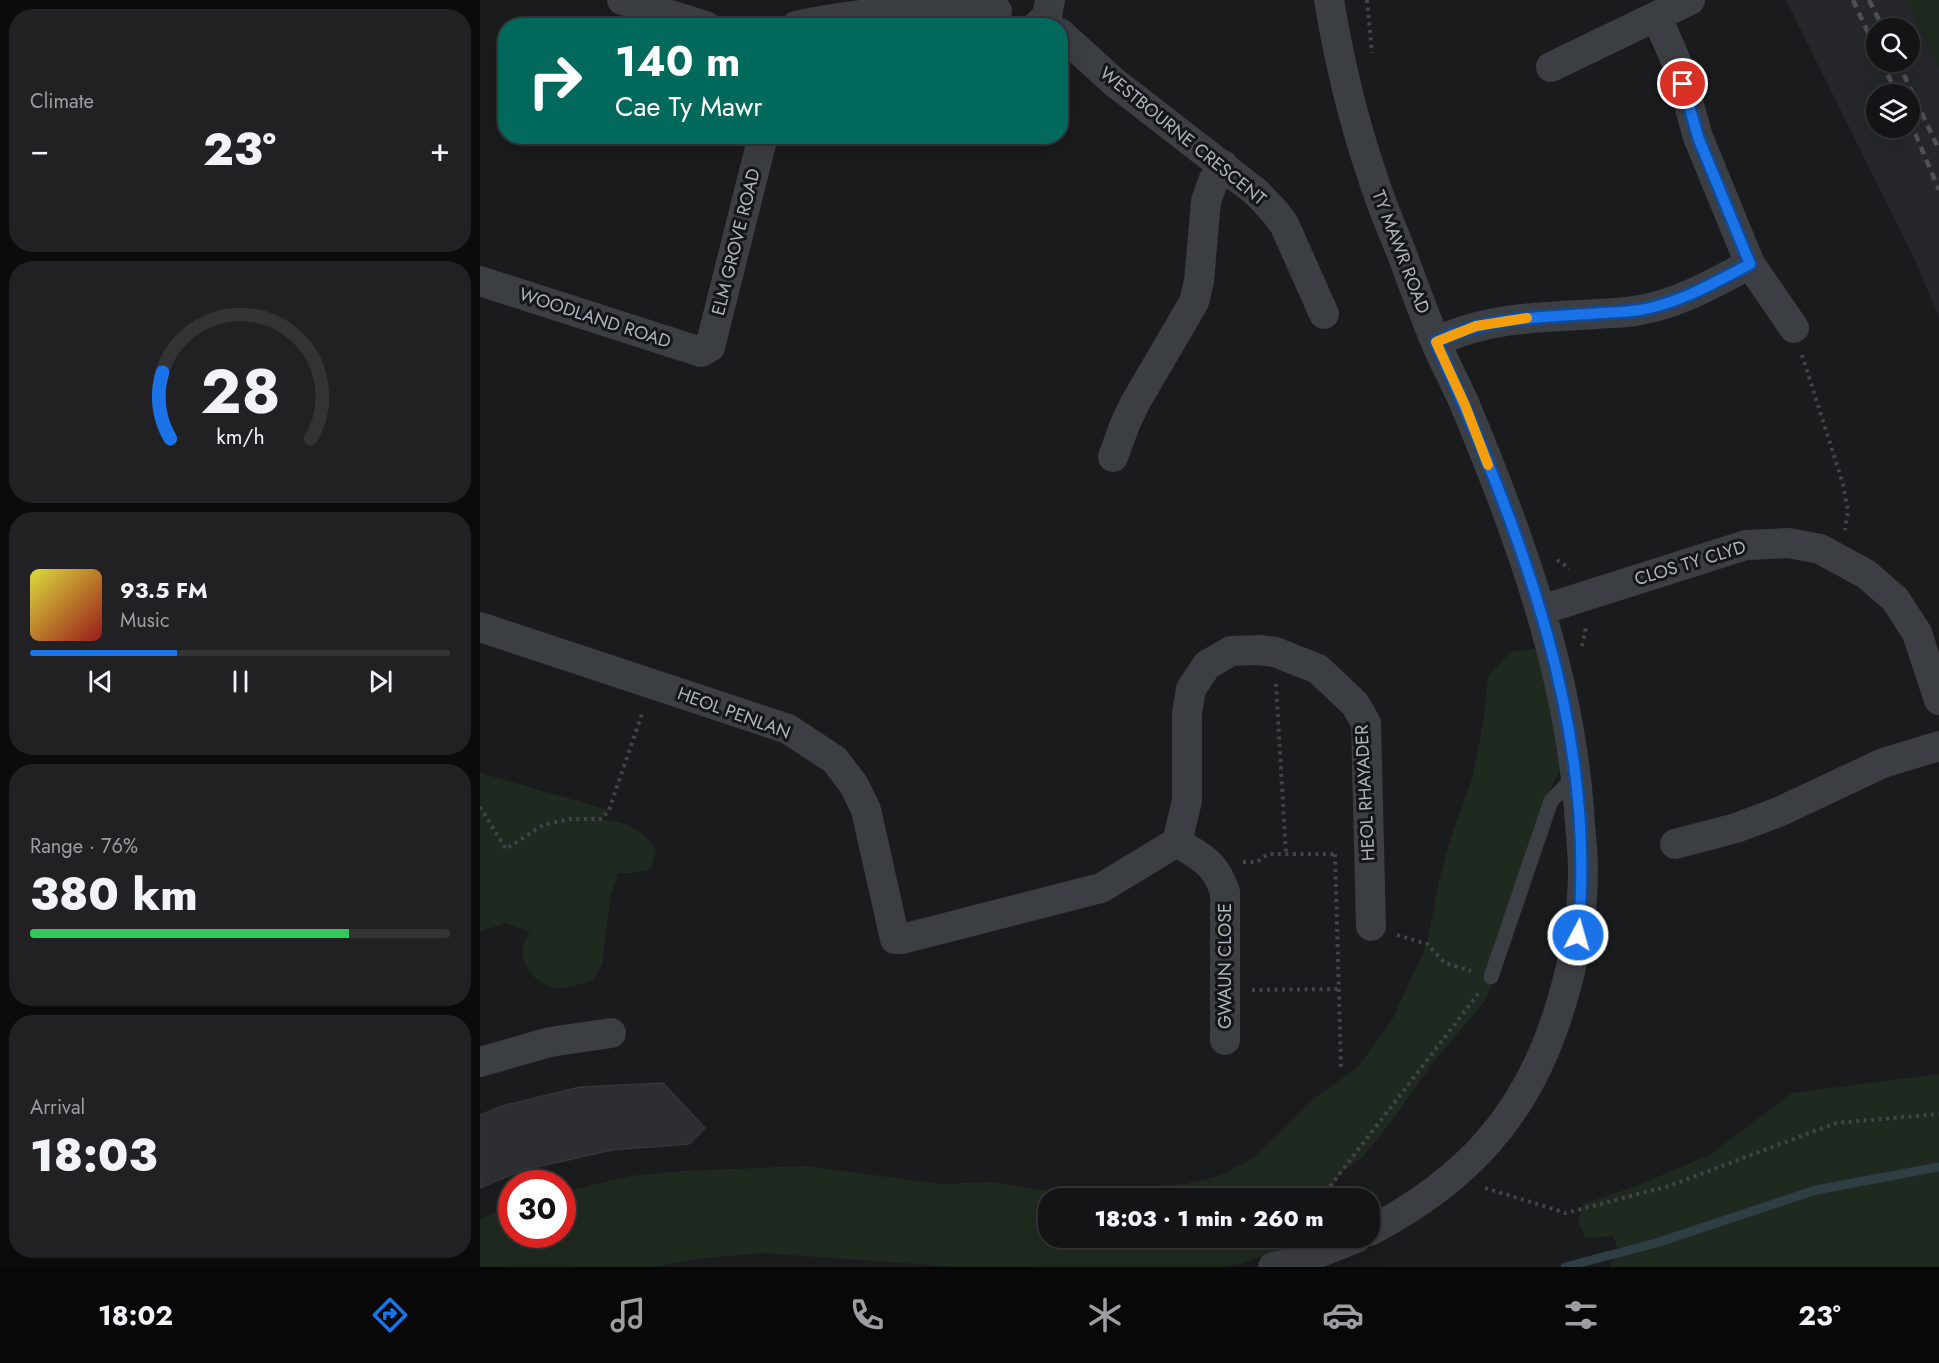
<!DOCTYPE html>
<meta charset="utf-8">
<style>
:root{--surface:#141416;--page:#212123;--text:#f1f3f6;--muted:#9d9ea1;--line:#333335;--accent:#1a73e8}
body{margin:0;font-family:Jost,sans-serif;background:var(--page);color:var(--text);height:100vh;display:flex;flex-direction:column;font-size:22px;white-space:nowrap}
*{box-sizing:border-box;margin:0}
p{font-size:20px;color:var(--muted)}
.icon{flex:none;width:33px;height:33px;fill:none;stroke:currentColor;stroke-width:2;stroke-linecap:round;stroke-linejoin:round}
.map{position:relative;flex:1;overflow:hidden}
.side{display:flex;flex-direction:column;gap:9px;padding:9px;background:#0b0b0c;width:480px}
.side>*{flex:none}
.guide{position:absolute;left:18px;top:18px;width:570px;height:126px;border-radius:24px;box-shadow:0 6px 24px #0002,0 0 0 2px var(--line);background:#00695c;color:#fff;overflow:hidden}
.buttons{position:absolute;left:1386px;top:18px;display:grid;gap:12px}
.buttons a{display:grid;place-items:center;width:54px;height:54px;border-radius:50%;background:var(--surface);box-shadow:0 6px 24px #0002,0 0 0 2px var(--line);font-size:30px}
.speed{position:absolute;left:18px;top:1170px;display:flex;gap:12px;font-size:30px;font-weight:700;text-align:center}
.speed>*{display:grid;place-content:center;width:78px;height:78px;border-radius:50%;background:var(--surface);box-shadow:0 6px 24px #0002,0 0 0 2px var(--line);line-height:1}
.speed .limit{border:9px solid #d22;background:#fff;color:#111}
.pin{position:absolute;display:grid;place-items:center;width:51px;height:51px;color:#fff;margin:-26px;border:3px solid #fff;border-radius:50%;box-shadow:0 2px 6px #0007}
.me{position:absolute;width:66px;margin:-33px;rotate:6deg;stroke-linejoin:round;filter:drop-shadow(0 0 4px #0008)}
.turn{display:flex;align-items:center;gap:21px;height:126px;padding:0 18px;font-size:27px}
.turn .icon{width:78px;height:78px;stroke-width:2.5}
.turn b{display:block;font-size:42px;line-height:51px}
.big{font-size:45px;font-weight:800;line-height:1.1}
.side .widget{flex:1;display:flex;flex-direction:column;justify-content:center;gap:9px;min-width:0;padding:0 21px;border-radius:24px;background:var(--page)}
.side .dial{align-items:center;gap:0}
.dial svg{height:156px;overflow:visible;fill:none;stroke:var(--line);stroke-width:7;stroke-linecap:round;text-anchor:middle}
.dial text{fill:var(--text);stroke:none}
.song{display:flex;align-items:center;gap:18px}
.cover{width:72px;height:72px;border-radius:9px;background:linear-gradient(135deg,hsl(60 70% 55%),hsl(0 70% 35%))}
.played{height:6px;border-radius:3px;background:linear-gradient(90deg,var(--accent) 35%,var(--line) 35%)}
.keys{display:flex;justify-content:space-around;direction:ltr}
.heat{display:flex;justify-content:space-between;align-items:center;font-size:33px;direction:ltr}
.charge{height:9px;border-radius:4px;background:linear-gradient(90deg,#34c759 76%,var(--line) 0)}
.trip{position:absolute;left:558px;top:1188px;width:342px;height:60px;border-radius:24px;background:var(--surface);box-shadow:0 6px 24px #0002,0 0 0 2px var(--line);font-weight:800;line-height:60px;text-align:center}
.tab-bar{display:flex;height:96px;justify-content:space-around;align-items:center;background:#080809;color:var(--muted)}
.tab-bar .icon{width:42px;height:42px}
.tab-bar .active{color:var(--accent)}
.tab-bar b{font-size:27px;color:var(--text)}
main{display:flex;flex:1;min-height:0}
.map>svg:first-child{display:block}
</style>
<main>
<section class="side">
<div class="widget"><p>Climate</p>
<div class="heat"><a>−</a><b class="big">23°</b><a>+</a></div>
</div>
<div class="widget dial"><svg viewBox="0 0 100 80">
<path d="M14 69A42 42 0 1 1 86 69"/>
<path d="M14 69A42 42 0 0 1 10 35" stroke="#1a73e8"/>
<text x="50" y="56" font-size="32" font-weight="700">28</text>
<text x="50" y="72" font-size="11">km/h</text>
</svg></div>
<div class="widget">
<div class="song"><i class="cover"></i><div><b>93.5 FM</b><p>Music</p></div></div>
<div class="played"></div>
<div class="keys"><svg class="icon" aria-label="previous" viewBox="0 0 24 24"><path d="M18 5L8 12l10 7zM5 5v14"/></svg><svg class="icon" aria-label="pause" viewBox="0 0 24 24"><path d="M8 5v14M16 5v14"/></svg><svg class="icon" aria-label="next" viewBox="0 0 24 24"><path d="M6 5l10 7-10 7zM19 5v14"/></svg></div>
</div>
<div class="widget"><p>Range · 76%</p><b class="big">380 km</b><div class="charge"></div></div>
<div class="widget"><p>Arrival</p><b class="big">18:03</b></div>
</section>
<div class="map">
<svg width="1459" height="1267" viewBox="0 0 1459 1267">
<rect width="100%" height="100%" fill="#1a1b1d"/>
<path fill="#26272a" fill-rule="evenodd" d="M1306,0H1426L1459,67V318L1435,260ZM1396,28H1430V62H1396ZM1396,94H1430V128H1396Z"/>
<path fill="#202920" d="M1426,0H1459V67Z
M1055,649L1068,667L1088,752L1063,805L1022,959L1005,1001L955,1060L913,1119L883,1157L862,1172L847,1198H568V1238H817L789,1255L747,1267H477L282,1253L216,1259L175,1267H0V1219L31,1204L32,1234H82L83,1192L151,1176L202,1171L324,1166L461,1184L508,1182L565,1190L627,1192L706,1184L741,1175L774,1158L836,1097L878,1067L912,1020L947,944L959,881L974,827L992,779L1003,722L1008,677L1030,652Z
M0,773L129,810L121,819C148,824 160,826 176,850L171,869L153,873H138L130,899L122,965L112,981C102,983 88,989 79,988C50,985 32,955 50,932L25,923L0,932Z
M1459,1074V1267H1129L1139,1251L1133,1236L1106,1238L1098,1222L1103,1204L1156,1186L1230,1155L1312,1093Z"/>
<g fill="none" stroke-linecap="round" stroke-linejoin="round">
<path stroke="#2f3e42" stroke-width="9" d="M1085,1267L1176,1243L1336,1190L1459,1167"/>
</g>
<path fill="#2d2e31" stroke="#343539" stroke-width="1.5" d="M183,1083L225,1128L209,1144L132,1150L43,1170L0,1188V1115L22,1106L100,1087Z"/>
<g fill="none" stroke-linecap="round" stroke-linejoin="round">
<path stroke="#414549" stroke-width="4" stroke-dasharray="3 4.5" stroke-linecap="butt" d="M887,0L892,53
M1322,355L1363,484L1368,512L1365,530
M1077,560L1090,569
M1102,646L1106,627
M796,684L806,854
M0,807L26,849L63,825L89,819H122L129,810L163,711
M855,854L861,1067
M763,862H777L788,854H858
M917,935L947,944L965,963L991,971
M772,990L859,989
M1005,1188L1086,1213L1189,1186L1356,1123L1459,1114
M841,1198L998,994"/>
<path stroke="#3b3e42" stroke-width="15" d="M1011,977L1071,801L1096,775"/>
<path stroke="#3b3e42" stroke-width="30" d="M142,0L226,26
M849,0C859,60 873,120 893,178C901,204 912,229 922,254C933,284 944,314 956,343C965,364 976,384 985,405C1039,534 1088,669 1099,809C1100,830 1103,850 1103,871C1103,918 1093,966 1079,1011C1046,1116 987,1180 890,1231
M316,26C382,11 450,8 517,11
M557,26L567,16L570,0
M580,33L634,82L776,192L794,211L804,224L844,314
M1071,67L1210,0
M1270,264L1314,328
M0,281L221,352L230,347L283,136
M956,342C1006,317 1063,317 1118,314C1132,313 1146,313 1160,310C1200,303 1234,283 1270,264L1218,137L1198,66L1177,17
M633,457L645,424L655,403L714,302L719,281L726,201L734,179L743,165
M1061,610L1266,545L1309,543L1340,549L1386,574L1415,599L1437,633L1459,700
M0,627L308,729L355,760L374,785L386,810L415,939H422L621,888L697,842L707,801V713L711,689L727,665L751,651L779,650L795,652L838,669L875,704L886,723L891,926
M697,842C722,858 735,862 745,892V1040
M1195,844L1256,828L1301,811L1403,763L1459,746
M0,1062L70,1042L131,1033
M793,1267L813,1263L876,1238"/>
<path stroke="#4e5257" stroke-width="4.5" stroke-dasharray="8 6" stroke-linecap="butt" d="M1373,0L1396,50
M1389,0L1403,28
M1402,62L1417,94
M1418,62L1459,150
M1430,121L1459,190"/>
</g>
<g fill="none" stroke-linecap="round" stroke-linejoin="round">
<g stroke="#114b97" stroke-width="15">
<path id="route" d="M1098,935C1119,728 1039,527 956,342C1007,316 1067,317 1123,313C1135,312 1148,312 1160,310C1200,303 1234,283 1270,264L1218,137L1203,84"/>
</g>
<use href="#route" stroke="#1a73e8" stroke-width="10"/>
<path stroke="#f59e0b" stroke-width="10" d="M1008,465L985,405L956,342L996,326L1047,318"/>
</g>
<g text-anchor="middle" dominant-baseline="central" stroke-width="6" stroke-linejoin="round" paint-order="stroke">
<g font-size="18" fill="#acb5bd" stroke="#151618">
<text transform="translate(703 136) rotate(39)">WESTBOURNE CRESCENT</text>
<text transform="translate(256 242) rotate(-76)">ELM GROVE ROAD</text>
<text transform="translate(921 252) rotate(69)">TY MAWR ROAD</text>
<text transform="translate(115 318) rotate(18)">WOODLAND ROAD</text>
<text transform="translate(1210 563) rotate(-17)">CLOS TY CLYD</text>
<text transform="translate(254 713) rotate(20)">HEOL PENLAN</text>
<text transform="translate(885 793) rotate(-93)">HEOL RHAYADER</text>
<text transform="translate(745 966) rotate(-90)">GWAUN CLOSE</text>
</g>
</g>
</svg>
<div class="buttons">
<a><svg class="icon" aria-label="search" viewBox="0 0 24 24"><circle cx="10" cy="10" r="6"/><path d="M15 15l6 6"/></svg></a>
<a><svg class="icon" aria-label="layers" viewBox="0 0 24 24"><path d="M12 4l9 5-9 5-9-5zM3 14l9 5 9-5"/></svg></a>
</div>
<div class="speed"><div class="limit">30</div></div>
<div class="pin" style="left:1203px;top:84px;background:#d93025"><svg class="icon" aria-label="arrive" viewBox="0 0 24 24"><path d="M6 21V4h12l-3 4 3 4H6"/></svg></div>
<svg class="me" style="left:1098px;top:935px" viewBox="-20 -20 40 40"><circle r="17" fill="#1a73e8" stroke="#fff" stroke-width="3"/><path d="M0-11L8 9 0 5-8 9z" fill="#fff"/></svg>
<div class="trip">18:03 · 1 min · 260 m</div>
<div class="guide">
<div class="turn"><svg class="icon" aria-label="right" viewBox="0 0 24 24"><path d="M7 20v-9h11M14 6l5 5-5 5"/></svg><div><b>140 m</b>Cae Ty Mawr</div></div>
</div>
</div>
</main>
<nav class="tab-bar">
<b>18:02</b>
<svg class="icon active" aria-label="directions" viewBox="0 0 24 24"><path d="M12 3l9 9-9 9-9-9zM9 14v-3h6M13 9l2 2-2 2"/></svg>
<svg class="icon" aria-label="music" viewBox="0 0 24 24"><path d="M9 18V5l10-2v13"/><circle cx="6" cy="18" r="3"/><circle cx="16" cy="16" r="3"/></svg>
<svg class="icon" aria-label="phone" viewBox="0 0 24 24"><path d="M5 4h4l2 5-3 2q2 4 5 5l2-3 5 2v4C11 20 4 13 5 4z"/></svg>
<svg class="icon" aria-label="climate" viewBox="0 0 24 24"><path d="M12 3v18M4 7l16 10M4 17L20 7"/></svg>
<svg class="icon" aria-label="car" viewBox="0 0 24 24"><path d="M5 17H2v-5l4-1 3-4h7l3 4 3 1v5h-3M9 17h6M6 11h13"/><circle cx="7" cy="17" r="2"/><circle cx="17" cy="17" r="2"/></svg>
<svg class="icon" aria-label="filters" viewBox="0 0 24 24"><path d="M4 7h16M4 17h16"/><circle cx="9" cy="7" r="2"/><circle cx="15" cy="17" r="2"/></svg>
<b>23°</b>
</nav>
